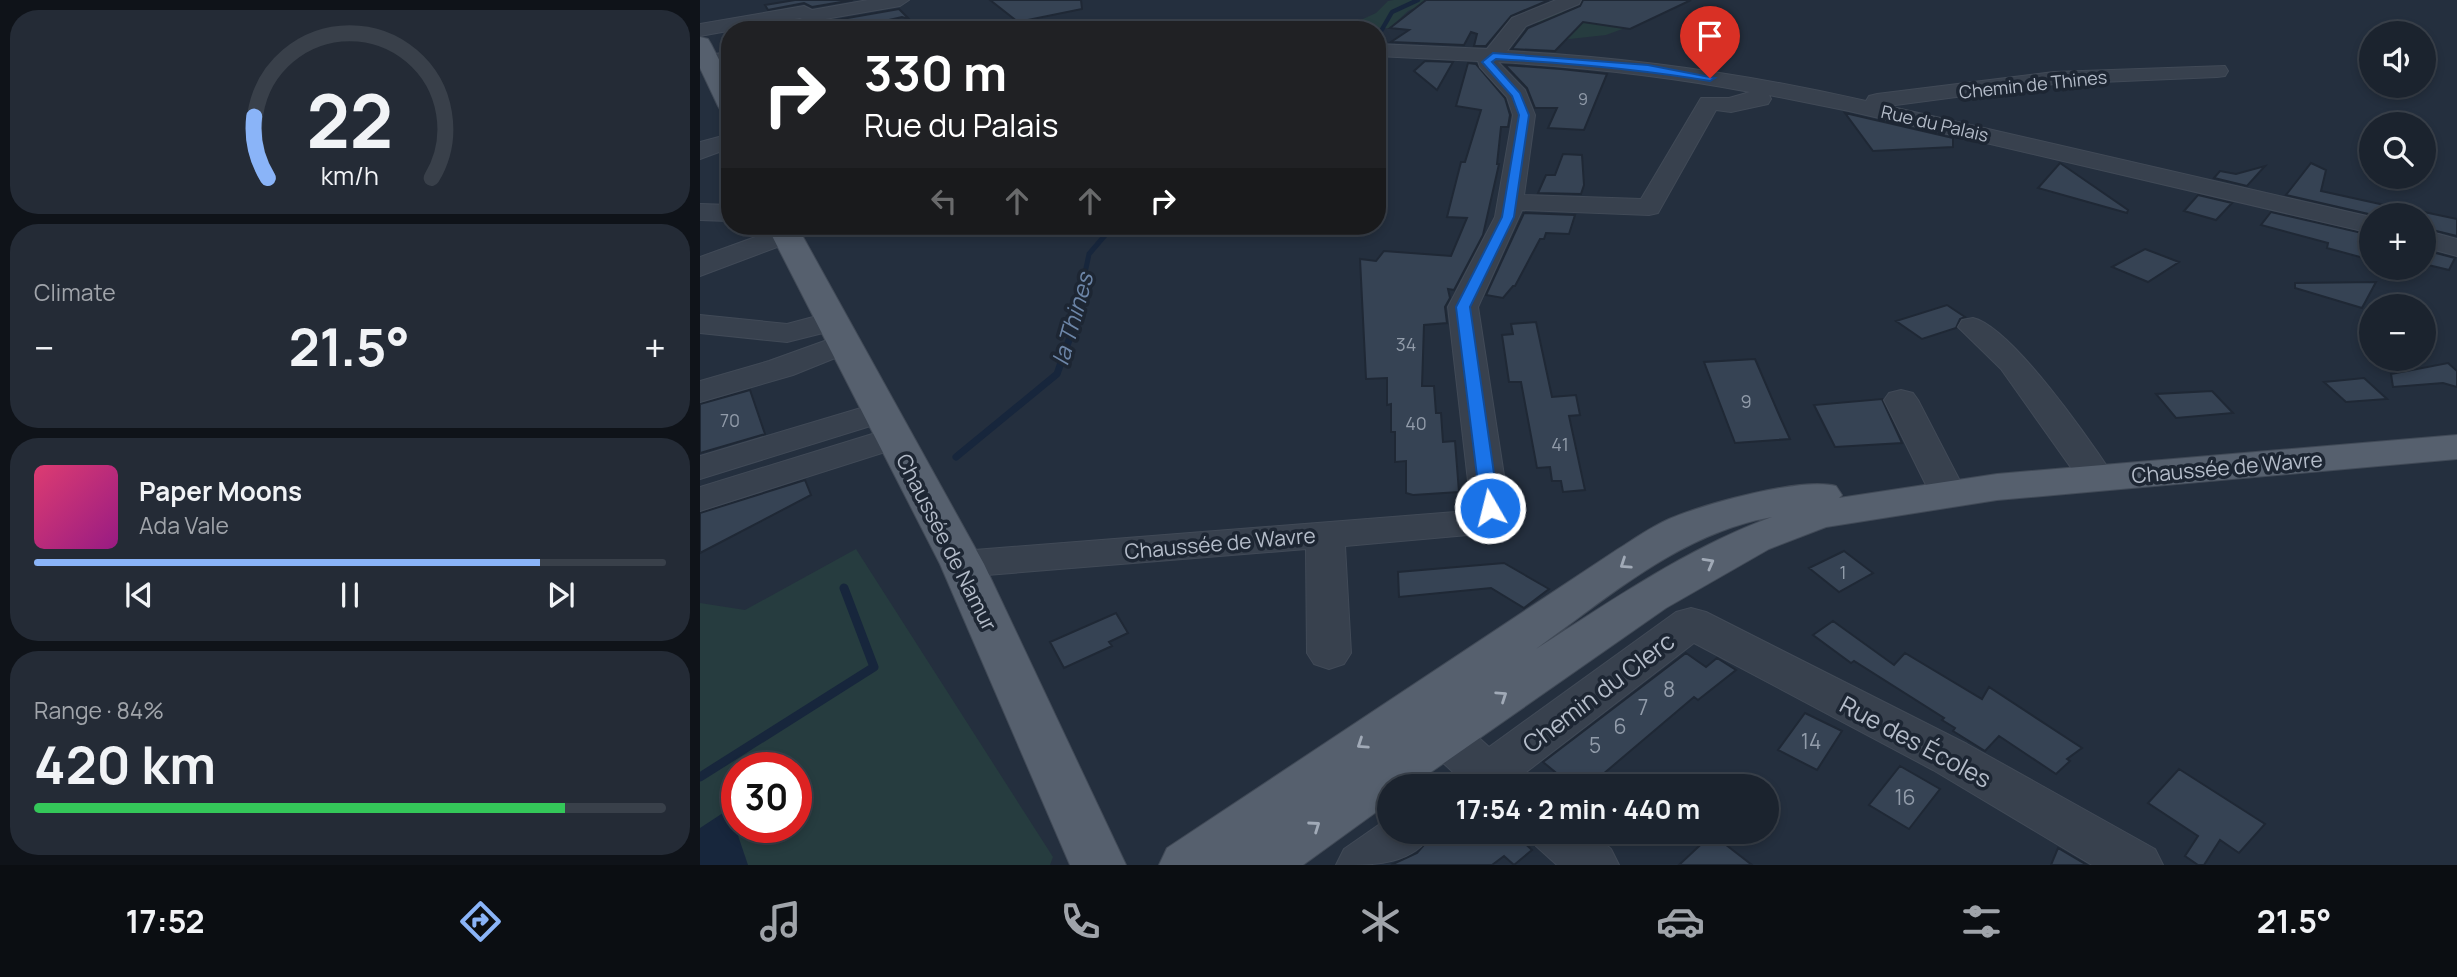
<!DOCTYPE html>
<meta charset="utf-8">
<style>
:root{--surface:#1b232e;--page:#242b36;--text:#f1f3f6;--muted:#a0a4aa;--line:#39404a;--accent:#8ab4f8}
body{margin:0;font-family:Manrope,sans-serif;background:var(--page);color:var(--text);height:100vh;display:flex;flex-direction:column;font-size:26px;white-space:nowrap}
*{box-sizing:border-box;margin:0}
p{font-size:23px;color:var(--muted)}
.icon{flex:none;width:38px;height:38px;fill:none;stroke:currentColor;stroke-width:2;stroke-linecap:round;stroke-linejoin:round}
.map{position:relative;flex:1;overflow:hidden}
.sheet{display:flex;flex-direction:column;gap:10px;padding:10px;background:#0f1319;width:700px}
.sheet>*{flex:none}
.hud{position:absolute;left:21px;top:21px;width:665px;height:214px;border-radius:28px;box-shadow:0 4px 10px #0003,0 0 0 2px var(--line);background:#202124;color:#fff;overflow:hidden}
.tools{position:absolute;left:1659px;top:21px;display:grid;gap:14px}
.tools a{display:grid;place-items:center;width:77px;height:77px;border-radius:50%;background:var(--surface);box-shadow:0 4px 10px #0003,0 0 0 2px var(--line);font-size:35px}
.speed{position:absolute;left:21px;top:752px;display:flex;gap:14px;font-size:35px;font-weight:700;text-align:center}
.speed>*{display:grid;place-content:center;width:91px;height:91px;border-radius:50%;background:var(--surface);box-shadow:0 4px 10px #0003,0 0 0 2px var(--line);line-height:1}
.speed .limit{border:10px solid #d22;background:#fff;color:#111}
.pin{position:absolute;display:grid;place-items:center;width:60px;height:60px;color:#fff;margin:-72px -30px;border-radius:50% 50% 50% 0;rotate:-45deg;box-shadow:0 0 7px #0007}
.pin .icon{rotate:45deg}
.me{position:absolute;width:77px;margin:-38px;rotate:352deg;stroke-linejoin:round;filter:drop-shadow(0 0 5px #0008)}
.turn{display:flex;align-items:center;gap:24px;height:147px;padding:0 28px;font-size:32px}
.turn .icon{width:91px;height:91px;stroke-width:2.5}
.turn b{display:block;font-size:49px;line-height:60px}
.lanes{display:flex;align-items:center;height:66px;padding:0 28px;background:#0003;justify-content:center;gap:35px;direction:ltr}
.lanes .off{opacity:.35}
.big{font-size:52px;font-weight:700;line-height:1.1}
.sheet .card{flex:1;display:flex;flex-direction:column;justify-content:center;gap:10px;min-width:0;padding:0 24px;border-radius:28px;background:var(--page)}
.sheet .dial{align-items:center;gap:0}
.dial svg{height:182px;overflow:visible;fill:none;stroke:var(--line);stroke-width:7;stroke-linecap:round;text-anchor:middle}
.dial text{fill:var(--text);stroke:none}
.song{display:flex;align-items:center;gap:21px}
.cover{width:84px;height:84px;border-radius:10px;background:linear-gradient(135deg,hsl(340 70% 55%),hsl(310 70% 35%))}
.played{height:7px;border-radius:4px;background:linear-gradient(90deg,var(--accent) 80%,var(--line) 80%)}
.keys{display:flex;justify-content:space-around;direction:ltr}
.heat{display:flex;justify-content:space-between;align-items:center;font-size:38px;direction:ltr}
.charge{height:10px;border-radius:5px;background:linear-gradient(90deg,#34c759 84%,var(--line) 0)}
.trip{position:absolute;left:677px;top:774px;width:402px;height:70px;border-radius:35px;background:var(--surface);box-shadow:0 4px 10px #0003,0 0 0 2px var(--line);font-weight:700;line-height:70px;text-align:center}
.dock{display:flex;height:112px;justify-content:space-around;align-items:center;background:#0b0e12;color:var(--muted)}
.dock .icon{width:49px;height:49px}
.dock .active{color:var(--accent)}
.dock b{font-size:32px;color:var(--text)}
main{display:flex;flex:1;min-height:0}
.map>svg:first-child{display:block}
</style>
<main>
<section class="sheet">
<div class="card dial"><svg viewBox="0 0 100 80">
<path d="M14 69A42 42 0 1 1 86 69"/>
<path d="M14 69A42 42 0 0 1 8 42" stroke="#8ab4f8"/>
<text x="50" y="56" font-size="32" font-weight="700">22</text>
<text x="50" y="72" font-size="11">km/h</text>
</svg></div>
<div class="card"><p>Climate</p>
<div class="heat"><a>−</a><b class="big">21.5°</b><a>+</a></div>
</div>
<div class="card">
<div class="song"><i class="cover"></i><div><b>Paper Moons</b><p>Ada Vale</p></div></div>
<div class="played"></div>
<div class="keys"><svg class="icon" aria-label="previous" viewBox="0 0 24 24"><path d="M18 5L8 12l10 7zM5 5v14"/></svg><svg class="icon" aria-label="pause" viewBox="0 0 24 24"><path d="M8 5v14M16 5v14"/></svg><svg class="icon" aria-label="next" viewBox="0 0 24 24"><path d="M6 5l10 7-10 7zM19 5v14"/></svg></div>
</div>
<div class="card"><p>Range · 84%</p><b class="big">420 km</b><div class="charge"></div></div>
</section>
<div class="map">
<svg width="1757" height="865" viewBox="0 0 1757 865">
<rect width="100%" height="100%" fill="#242f3e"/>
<path fill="#263c3f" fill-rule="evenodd" d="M694,0H731L708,11L690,28L639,30L676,13L688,1Z
M856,9L875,15L869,19L925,28L906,35L824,44L877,28L829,21Z
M156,549L353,857L350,865H0V603L45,610ZM37,768H96V828H37Z"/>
<path fill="#17263c" d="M29,809L48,865H0V828Z"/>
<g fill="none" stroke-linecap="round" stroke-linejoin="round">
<path stroke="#17263c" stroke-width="4.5" d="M677,38L692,12L718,0"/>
<path stroke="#17263c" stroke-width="5" d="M374,325L389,254L413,226"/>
<path stroke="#17263c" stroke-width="7" d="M256,457L357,374L375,323"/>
<path stroke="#17263c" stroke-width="9" d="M0,777L174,667L144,588"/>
</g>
<path fill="#364354" stroke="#1f2835" stroke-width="2" d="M95,0H153L112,7L104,3L68,10L65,5Z
M290,0H381L382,9L318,22Z
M726,0H849L811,16L786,46H774L777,34L771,32L764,45L691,42L709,30L690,28Z
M883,0H991L930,29L883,22L855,51L812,49L828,28L880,6Z
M199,9L209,19L202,17L176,23L172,30H81L78,25L100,21L108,25Z
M725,61L753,62L737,90L714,71Z
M768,63L776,64L805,98L810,115L808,127H801L797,164H799L783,235L754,290L748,289L750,298L745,307L747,323L724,325L722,386H734L736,413H741L743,442L755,441L759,492L713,495L706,493V461L695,462V432H691V404L687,405V378L666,379L660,259L676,261L684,251L751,256L767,218L747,217L761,162H765L781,110L756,106Z
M805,65L861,69L907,74L884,130L848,128L857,108H835L827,88Z
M1145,113L1253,138V147L1173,151Z
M863,154L882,155L884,185L881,194L838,193L846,175H855Z
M1360,163L1428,210L1427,213L1338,188Z
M1611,163L1626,170L1621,191L1689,206L1684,215H1673L1586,195Z
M1565,166L1547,186L1514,178L1520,171L1536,174Z
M1498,195L1532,203L1516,220L1484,211Z
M1571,212L1671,235V260L1627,248L1628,243L1561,225Z
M1724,212L1757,219V236L1724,228Z
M824,213L875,215L869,234L846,233L844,239H840L815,286H813L803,298L786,295Z
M1445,249L1479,262L1448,282L1412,267Z
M1724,250L1755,258L1749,270L1724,264Z
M1676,282L1662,308L1595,288V283Z
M1247,305L1265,317L1260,319L1256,328L1222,339L1196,321Z
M836,322L852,397L876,395L880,415L869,416L885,490L863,492L861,481H852L850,467L837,468L821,382H809L802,335L813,334L811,324Z
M1055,359L1080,417L1090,439L1035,443L1004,362Z
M1748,363L1757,371V387L1743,383L1693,387L1691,374Z
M1664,378L1687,399L1646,402L1624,382Z
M50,390L65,434L0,453V404Z
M1512,391L1533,413L1476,418L1456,394Z
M1182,399L1202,443L1135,447L1114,405Z
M105,480L111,495L0,553V513Z
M1144,551L1173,573L1139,592L1109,568Z
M804,563L849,589L824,608L791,588L699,597L698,572Z
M416,613L428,633L409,642L412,646L364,668L350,642Z
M1133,621L1194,665L1205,653L1282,699L1289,687L1382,748L1367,759L1370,761L1356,774L1299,736L1285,751L1253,731L1255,728L1242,720L1244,718L1154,661L1151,663L1113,635Z
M986,653L1006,667L1017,658L1036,670L998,700L994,697L889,786H872L843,762Z
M1105,713L1142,731L1117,770L1078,750Z
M1200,766L1240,789L1209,829L1169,805Z
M1479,769L1565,824L1539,853L1520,840L1504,865H1498L1485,856L1498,836L1448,803Z
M736,831H811L832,850L814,865L804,856L792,865H691L717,853Z
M1012,834L1052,865H979Z
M1358,848L1387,865H1351Z"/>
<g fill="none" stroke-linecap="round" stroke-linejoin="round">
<g stroke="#414a57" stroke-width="2">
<path id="minor" d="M168,0H209L200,6L108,22L100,18L0,36V24L104,6L112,10Z
M856,0H881L879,4L826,26L807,51C928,57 1048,74 1166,101L1169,96L1177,94L1354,72L1525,66L1528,71L1525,76L1517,77L1354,84L1188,106L1671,217V233L1149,111L1069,95L1071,99L1068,104L1031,112L1016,110L958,213L949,215L822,210L778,307L809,508L793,531L779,534L645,546L651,653L644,664L629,669L614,664L607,653L606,549L262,577L248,574L242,564L248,554L262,551L768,511L771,507L748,307L795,217L813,115L807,97L780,67L778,61L677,56V44L787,49L812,18ZM798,62C883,67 967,76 1050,92L1029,98H1001L941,199L824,195L835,115L825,90Z
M203,20L210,22L213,26L210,30H174L177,26Z
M30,51V63L9,67L0,63L2,57Z
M30,134V148L0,159V142Z
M0,204L30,205V221L0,220Z
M86,226L96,228L100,234L96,240L0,276V257Z
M1724,230L1757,239V256L1724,247Z
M132,312L143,314L147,321L143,328L87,342L0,333V315L87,324Z
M1273,318C1312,327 1391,442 1415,478L1410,486L1397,489L1384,486L1301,369L1258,327L1262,320Z
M144,334L155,336L160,343L155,350L93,375L0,402V381L69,361Z
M1201,390L1213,393L1218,400L1261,483L1256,491L1243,494L1230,491L1225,483L1184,400L1189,393Z
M181,402L193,405L198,412L193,419L0,479V456Z
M195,427L207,431L213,438L207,445L0,511V487Z
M991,608L1006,612L1267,744L1455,849L1463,865H1392L1233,770L994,643L821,776L826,786H748L754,773L727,748L704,717L711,705L727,699L743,705L789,747L976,612Z
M690,817V831H734C713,865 677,865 636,865L644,849Z
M829,831H890L911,849L919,865H857L836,846Z"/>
</g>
<g stroke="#414a57" stroke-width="2">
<path id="major" d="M0,37L8,39L11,44L30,81V113L21,111L18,106L0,68Z
M67,226H97L284,564L426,865H370L240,564Z
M1757,435V459L1297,500L1126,527L1069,549L966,608L711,786H690V802L603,865H459L467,848L918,549C934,539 951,527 969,519C1004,504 1100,477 1136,486L1142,495L1139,498L1297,474ZM1072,517C987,548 911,601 836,649C909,597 981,533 1072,517Z"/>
</g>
<use href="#minor" fill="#38414e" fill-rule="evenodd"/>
<use href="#major" fill="#56606e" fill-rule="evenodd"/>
</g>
<defs><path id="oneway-chevron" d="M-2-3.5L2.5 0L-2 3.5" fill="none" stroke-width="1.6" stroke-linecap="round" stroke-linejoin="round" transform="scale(1.75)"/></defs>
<g stroke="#a1aab7">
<use href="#oneway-chevron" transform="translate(1009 563) rotate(-29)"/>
<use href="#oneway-chevron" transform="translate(925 564) rotate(146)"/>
<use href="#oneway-chevron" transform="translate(802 696) rotate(-34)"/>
<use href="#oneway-chevron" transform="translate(662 744) rotate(146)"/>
<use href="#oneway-chevron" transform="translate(615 826) rotate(-35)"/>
</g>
<path fill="#1a73e8" stroke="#114b97" stroke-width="2" d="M793,53L948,65L1015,78L1010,81C939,69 868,63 796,59L792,62L820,93L829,115L814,217L770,307L799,508L790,514L781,508L756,307L802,217L819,115L812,96L782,62Z"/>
<g text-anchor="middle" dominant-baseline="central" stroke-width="7" stroke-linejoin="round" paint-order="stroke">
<g font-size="16" fill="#929caa">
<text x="883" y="99">9</text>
</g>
<g font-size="18" fill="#b4bcc9" stroke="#1d2633">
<text transform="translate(1333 84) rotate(-6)">Chemin de Thines</text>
<text transform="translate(1235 123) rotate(13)">Rue du Palais</text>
</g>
<g font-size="18" fill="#929caa">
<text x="706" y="344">34</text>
<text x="1046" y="401">9</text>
<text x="30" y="420">70</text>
<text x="716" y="423">40</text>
<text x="860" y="444">41</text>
<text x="1143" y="572">1</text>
</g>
<g font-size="21" fill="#b4bcc9" stroke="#1d2633">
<text transform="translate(1527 467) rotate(-5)">Chaussée de Wavre</text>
<text transform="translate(247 542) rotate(63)">Chaussée de Namur</text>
<text transform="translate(520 543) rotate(-5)">Chaussée de Wavre</text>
</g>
<g font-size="21" fill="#929caa">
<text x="969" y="689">8</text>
<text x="943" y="707">7</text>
<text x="920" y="726">6</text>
<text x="1111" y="741">14</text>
<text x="895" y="745">5</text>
<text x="1205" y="797">16</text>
</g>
<g font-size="23" font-style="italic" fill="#6d86a8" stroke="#1d2633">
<text transform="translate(372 319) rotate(-74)">la Thines</text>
</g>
<g font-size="24" fill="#b4bcc9" stroke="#1d2633">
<text transform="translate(898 692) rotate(-37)">Chemin du Clerc</text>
<text transform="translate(1216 741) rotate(28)">Rue des Écoles</text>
</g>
</g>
</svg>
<div class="tools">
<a><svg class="icon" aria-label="sound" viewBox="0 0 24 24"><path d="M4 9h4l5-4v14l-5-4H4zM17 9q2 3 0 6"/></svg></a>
<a><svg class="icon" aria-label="search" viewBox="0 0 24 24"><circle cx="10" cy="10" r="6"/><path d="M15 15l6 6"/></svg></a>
<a>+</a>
<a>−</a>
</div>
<div class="speed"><div class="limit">30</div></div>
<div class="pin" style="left:1010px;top:78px;background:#d93025"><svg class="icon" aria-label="arrive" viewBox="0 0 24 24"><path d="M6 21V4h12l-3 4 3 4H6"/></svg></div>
<svg class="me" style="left:790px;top:508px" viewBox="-20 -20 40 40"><circle r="17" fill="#1a73e8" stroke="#fff" stroke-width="3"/><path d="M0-11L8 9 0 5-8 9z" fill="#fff"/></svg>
<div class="trip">17:54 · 2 min · 440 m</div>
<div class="hud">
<div class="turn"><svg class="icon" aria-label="right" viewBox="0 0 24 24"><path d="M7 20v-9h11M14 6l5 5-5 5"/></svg><div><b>330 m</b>Rue du Palais</div></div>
<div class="lanes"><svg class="icon off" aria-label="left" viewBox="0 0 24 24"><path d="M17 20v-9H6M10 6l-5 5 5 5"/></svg><svg class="icon off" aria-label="ahead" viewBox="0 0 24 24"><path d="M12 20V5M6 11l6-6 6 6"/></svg><svg class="icon off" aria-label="ahead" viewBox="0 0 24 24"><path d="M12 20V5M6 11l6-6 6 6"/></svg><svg class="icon" aria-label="right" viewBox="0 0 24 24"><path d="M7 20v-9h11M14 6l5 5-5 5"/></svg></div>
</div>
</div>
</main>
<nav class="dock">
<b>17:52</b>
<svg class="icon active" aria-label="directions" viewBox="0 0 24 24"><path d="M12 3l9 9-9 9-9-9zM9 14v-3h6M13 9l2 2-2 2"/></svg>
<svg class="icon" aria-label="music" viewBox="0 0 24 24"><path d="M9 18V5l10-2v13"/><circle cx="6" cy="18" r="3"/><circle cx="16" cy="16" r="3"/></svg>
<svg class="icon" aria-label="phone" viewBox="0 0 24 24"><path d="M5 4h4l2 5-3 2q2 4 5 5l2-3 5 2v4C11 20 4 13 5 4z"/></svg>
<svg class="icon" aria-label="climate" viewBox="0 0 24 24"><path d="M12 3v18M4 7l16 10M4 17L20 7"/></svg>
<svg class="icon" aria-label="car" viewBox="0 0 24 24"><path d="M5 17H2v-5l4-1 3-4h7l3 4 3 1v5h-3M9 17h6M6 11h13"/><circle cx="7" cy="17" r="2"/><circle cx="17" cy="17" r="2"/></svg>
<svg class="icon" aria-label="filters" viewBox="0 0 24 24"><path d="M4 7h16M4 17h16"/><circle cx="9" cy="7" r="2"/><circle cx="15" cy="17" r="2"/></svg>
<b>21.5°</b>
</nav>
